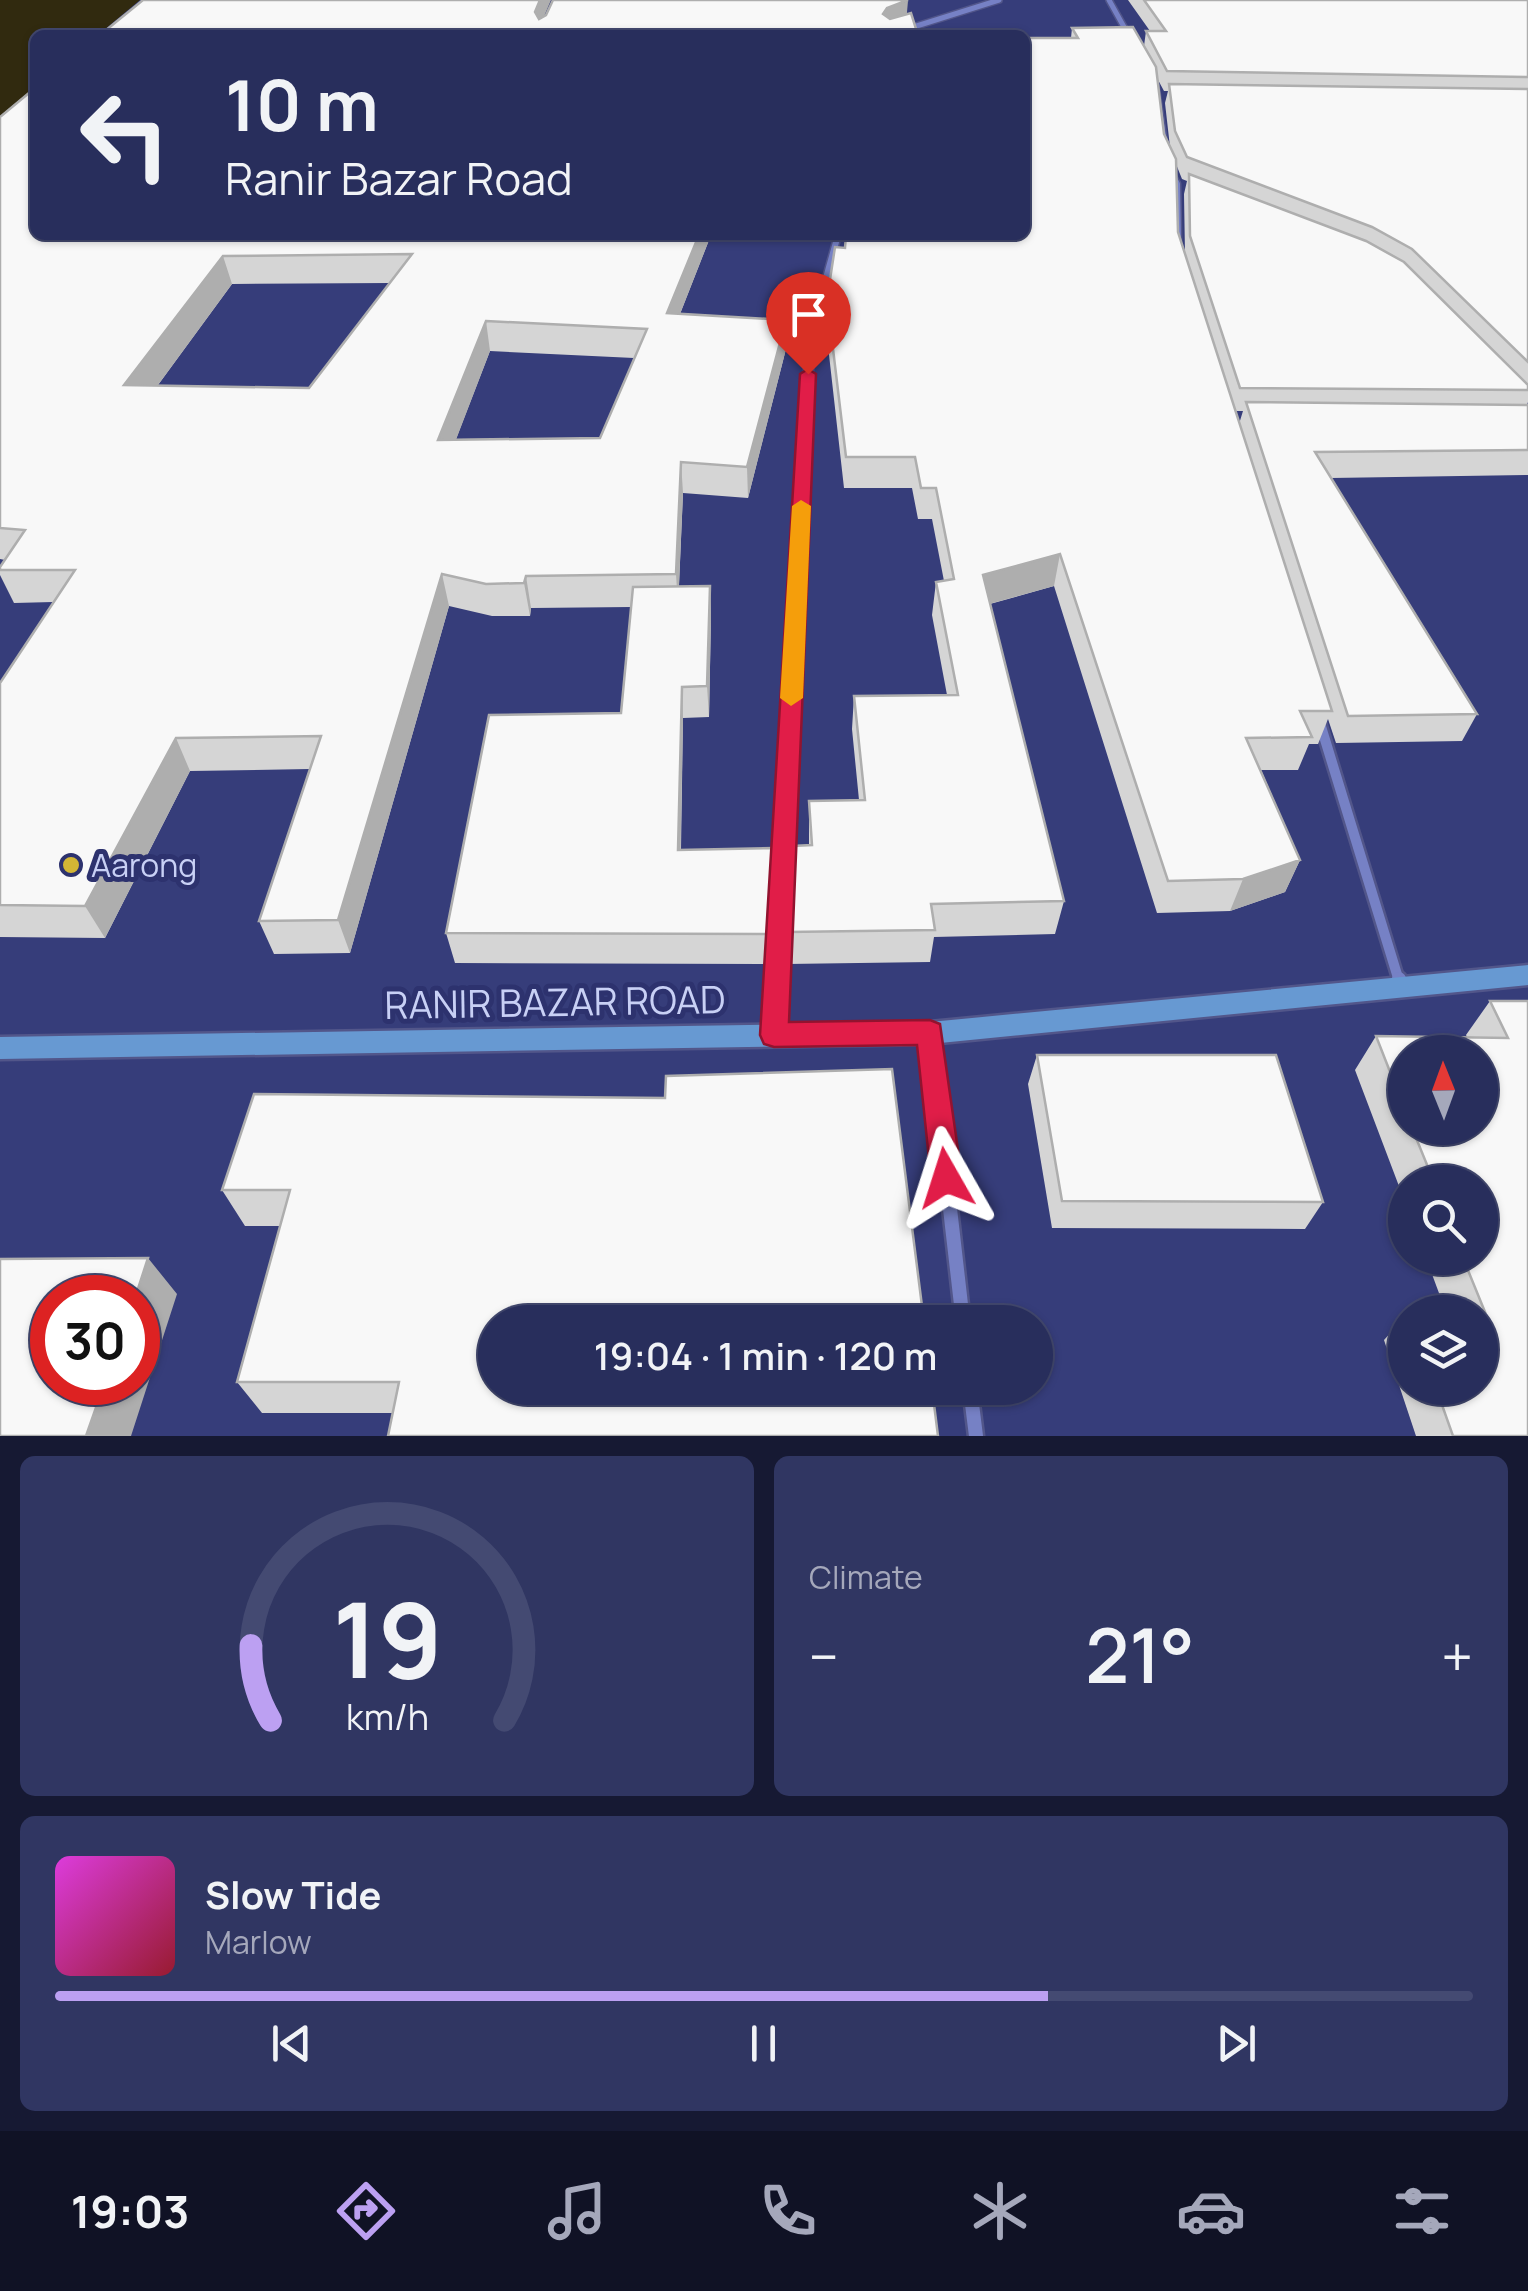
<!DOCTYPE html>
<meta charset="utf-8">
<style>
:root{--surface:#282e5c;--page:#303662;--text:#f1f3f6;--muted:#a5a8bb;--line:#444a72;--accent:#bca0f2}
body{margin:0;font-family:Manrope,sans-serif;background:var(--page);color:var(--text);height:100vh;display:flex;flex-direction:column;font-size:38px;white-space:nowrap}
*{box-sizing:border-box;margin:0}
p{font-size:32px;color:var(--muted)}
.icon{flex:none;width:55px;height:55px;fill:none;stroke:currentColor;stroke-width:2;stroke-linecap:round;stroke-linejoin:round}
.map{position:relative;height:1436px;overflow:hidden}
.details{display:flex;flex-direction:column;gap:20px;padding:20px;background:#161933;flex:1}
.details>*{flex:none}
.banner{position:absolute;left:30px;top:30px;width:1000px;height:210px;border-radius:15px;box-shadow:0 2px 8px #0004,0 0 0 2px var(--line);background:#282e5c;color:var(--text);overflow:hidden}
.needle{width:65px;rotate:359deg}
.tools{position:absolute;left:1388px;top:1035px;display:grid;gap:20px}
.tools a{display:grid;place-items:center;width:110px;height:110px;border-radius:50%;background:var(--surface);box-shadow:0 2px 8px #0004,0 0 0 2px var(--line);font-size:50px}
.speed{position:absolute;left:30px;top:1275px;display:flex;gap:20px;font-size:50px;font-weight:700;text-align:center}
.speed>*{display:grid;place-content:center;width:130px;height:130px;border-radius:50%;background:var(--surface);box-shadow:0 2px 8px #0004,0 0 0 2px var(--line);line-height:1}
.speed .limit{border:15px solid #d22;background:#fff;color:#111}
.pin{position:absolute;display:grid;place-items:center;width:85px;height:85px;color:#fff;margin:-102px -42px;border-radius:50% 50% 50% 0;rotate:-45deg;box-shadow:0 0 10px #0007}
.pin .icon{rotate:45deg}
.me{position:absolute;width:110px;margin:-55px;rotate:354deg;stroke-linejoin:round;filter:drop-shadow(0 0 8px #0008)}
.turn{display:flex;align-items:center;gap:35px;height:210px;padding:0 30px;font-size:45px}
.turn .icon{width:130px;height:130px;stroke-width:2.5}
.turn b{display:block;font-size:70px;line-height:85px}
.big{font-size:75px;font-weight:600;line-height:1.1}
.details .card{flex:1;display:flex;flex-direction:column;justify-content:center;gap:15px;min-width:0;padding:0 35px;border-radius:15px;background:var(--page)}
.details .dial{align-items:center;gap:0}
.dial svg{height:260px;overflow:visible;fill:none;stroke:var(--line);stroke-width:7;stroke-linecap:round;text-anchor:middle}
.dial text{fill:var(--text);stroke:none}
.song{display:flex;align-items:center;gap:30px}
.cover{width:120px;height:120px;border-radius:15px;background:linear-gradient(135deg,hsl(300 70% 55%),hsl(350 70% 35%))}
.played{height:10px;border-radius:5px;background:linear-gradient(90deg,var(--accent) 70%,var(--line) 70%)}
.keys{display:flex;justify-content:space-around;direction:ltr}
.heat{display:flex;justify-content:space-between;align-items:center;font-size:55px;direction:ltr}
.details .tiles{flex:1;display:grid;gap:20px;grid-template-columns:1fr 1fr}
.card:last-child{grid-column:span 2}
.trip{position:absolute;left:478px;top:1305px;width:575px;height:100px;border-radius:50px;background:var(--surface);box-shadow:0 2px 8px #0004,0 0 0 2px var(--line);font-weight:600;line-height:100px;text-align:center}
.tab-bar{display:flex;height:160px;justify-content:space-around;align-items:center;background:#101225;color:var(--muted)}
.tab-bar .icon{width:70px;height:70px}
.tab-bar .active{color:var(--accent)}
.tab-bar b{font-size:45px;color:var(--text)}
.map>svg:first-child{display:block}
</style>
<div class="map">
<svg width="1528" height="1436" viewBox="0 0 1528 1436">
<rect width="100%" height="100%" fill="#363d7a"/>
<path fill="#312a0f" d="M0,0H140L98,35H35V87L0,116Z"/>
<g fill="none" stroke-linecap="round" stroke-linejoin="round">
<g stroke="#52568a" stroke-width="8">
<path id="minor-far4" d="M1109,0L1129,36
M888,35L999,0
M1156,86L1166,153"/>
</g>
<g stroke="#52568a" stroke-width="9">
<path id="minor-far3" d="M1171,173L1177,184L1178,240
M809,364L810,335L838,235"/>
</g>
<g stroke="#52568a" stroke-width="12">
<path id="minor-far2" d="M795,632L809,361"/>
</g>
<g stroke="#52568a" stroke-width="15">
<path id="minor-far1" d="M1319,720L1399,981
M777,981L795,629"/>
</g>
<g stroke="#52568a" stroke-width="19">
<path id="minor" d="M1399,979L1401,986
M774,1034L777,979
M930,1034L963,1322
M970,1388L976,1436"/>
</g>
<g stroke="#52568a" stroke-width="5">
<path id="secondary" d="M1528,965V985L930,1044L0,1059V1037L930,1022Z"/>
</g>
<use href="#minor-far4" stroke="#7681c5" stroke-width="5"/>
<use href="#minor-far3" stroke="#7681c5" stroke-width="6"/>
<use href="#minor-far2" stroke="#7681c5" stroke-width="9"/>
<use href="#minor-far1" stroke="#7681c5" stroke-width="10"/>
<use href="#minor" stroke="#7681c5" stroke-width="14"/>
<use href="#secondary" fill="#6799d2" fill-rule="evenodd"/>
</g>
<path fill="#d5d5d5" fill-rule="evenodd" d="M1128,0H1528V402L1527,405H1528V475L1331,478L1477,714L1462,741L1336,743L1328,719L1318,744H1309L1298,770H1261L1300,860L1285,892L1230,911L1157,913L1054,586L990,604L1064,901L1055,934L934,937L930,962L787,964V932L809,845V801L859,800L852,729L854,696L947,695L932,615L936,582L944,581L932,519H918L912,488H844L826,328L827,299L845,248L1071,38L1072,28L1144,46L1146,31H1150ZM1157,78L1164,91H1168L1165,103L1170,147L1164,134ZM1176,164L1182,179L1187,181L1184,194L1185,254L1178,232ZM1235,411H1243L1239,424Z
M0,117L711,235L680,314L786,349L748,498L683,493L679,586H710L711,617L709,717L683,718L681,850L774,848L769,964L455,963L446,933L621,713L631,607L531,608L530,616H492L449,606L350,953L274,954L259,921L310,769L190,771L105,938L0,937V683L53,602L14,603L0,575V567L5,560L0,559ZM390,283L309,388L158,385L232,284ZM490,351L634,358L600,438L456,439Z
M1490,1001H1528V1436H1416L1384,1340L1405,1317V1388H1480L1446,1312L1426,1258H1480V1182H1405V1202L1355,1070L1376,1036L1467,1037L1466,1035ZM1405,1052L1480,1128H1405Z
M1037,1055L1323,1202L1305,1229L1052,1228L1028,1084Z
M892,1069L393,1413H262L237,1382L280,1226H245L222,1190L665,1098Z"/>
<path fill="#aeaeae" d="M540,0H551L537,33L535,12Z
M908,1L906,23L885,29L883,14L887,8Z
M699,235H711L669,342L667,313Z
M223,256L232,284L136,415L124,385Z
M786,320V349L748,498L747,467Z
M486,321L490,351L444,471L438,440Z
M681,462L683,493L678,607L676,574Z
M1060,554L1054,586L978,607L983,575Z
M442,574L449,606L350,953L338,920Z
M526,576L531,608L530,616L524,583Z
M710,586L711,617L709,717L707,686Z
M682,687L683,718L680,881L678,850Z
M176,738L190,771L105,938L85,906Z
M774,848L773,879L769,964V934Z
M1300,860L1285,892L1230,911L1243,879Z
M148,1258L177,1294L131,1436H86L105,1382H138V1298H135Z"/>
<path fill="#f8f8f8" stroke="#aeaeae" stroke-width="2.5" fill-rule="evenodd" d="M143,0H540L535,12L539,19L546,15L553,0H908L887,8L883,14L890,19L911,13L918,35H100Z
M1144,0H1528V77L1167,71L1146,31H1166Z
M1133,27L1156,67L1164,134L1176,159L1178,232L1332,711H1300L1312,737L1246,738L1300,860L1243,879L1168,881L1060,554L983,575L1064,901L931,904L935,930L787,932L792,846L812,845L809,801L865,800L854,696L958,695L936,582L954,579L936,488H921L915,457H846L827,299L835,247L845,248L846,235H1025V38H1078L1072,28Z
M1169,84L1528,89V362L1412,249L1372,227L1187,157L1175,131Z
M35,88V235H699L667,313L786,320L747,467L681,462L676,574L526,576L524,583L486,584L442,574L338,920L259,921L321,736L176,738L85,906L0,905V683L75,570H0V567L25,530L0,528V117ZM412,254L309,388L124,385L223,256ZM486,321L647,329L600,438L438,440Z
M1189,174L1366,241L1404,262L1528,385V390L1240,388L1190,236Z
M1246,402L1528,405V450L1315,452L1477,714L1348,716Z
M710,586L707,686L682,687L678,850L774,848L769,934L446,933L489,715L621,713L633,587Z
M1490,1001H1528V1436H1453L1436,1388H1480V1312H1409H1485L1463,1258H1480V1182H1434L1412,1128H1480V1052H1405V1110L1376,1036L1508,1038Z
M1037,1055H1276L1323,1202L1062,1201Z
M892,1069L924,1322H495V1388H932L938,1436H388L399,1382H237L290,1190H222L254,1094L665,1098L666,1076Z
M148,1258L135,1298H52V1382H105L86,1436H0V1259Z"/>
<path fill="#e11d48" stroke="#92132f" stroke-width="2.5" d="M808,369L816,374L789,1022L930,1020L940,1024L962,1178L957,1188L946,1192L935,1188L931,1178L917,1045L774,1047L764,1044L760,1035L800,374Z"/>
<path fill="#f59e0b" d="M801,500L811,506L803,698L791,706L780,698L792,506Z"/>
<circle fill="#d3b635" stroke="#2d326e" stroke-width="4" cx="71" cy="865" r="10"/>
<g text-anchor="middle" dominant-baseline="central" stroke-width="10" stroke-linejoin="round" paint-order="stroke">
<g font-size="32" fill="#c8d0f5" stroke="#2d326e" text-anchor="start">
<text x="91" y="865">Aarong</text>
</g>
<g font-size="38" fill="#c8d0f5" stroke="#2d326e">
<text transform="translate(555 1001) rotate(-1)">RANIR BAZAR ROAD</text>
</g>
</g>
</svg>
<div class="tools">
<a><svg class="needle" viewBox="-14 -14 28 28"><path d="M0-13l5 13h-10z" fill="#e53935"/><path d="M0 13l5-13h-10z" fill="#a5a8bb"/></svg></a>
<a><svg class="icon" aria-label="search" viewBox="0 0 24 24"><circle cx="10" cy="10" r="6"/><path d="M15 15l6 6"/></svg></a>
<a><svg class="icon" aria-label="layers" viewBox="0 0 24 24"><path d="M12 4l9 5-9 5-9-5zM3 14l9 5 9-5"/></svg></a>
</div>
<div class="speed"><div class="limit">30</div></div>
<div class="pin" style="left:808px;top:374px;background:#d93025"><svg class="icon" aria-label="arrive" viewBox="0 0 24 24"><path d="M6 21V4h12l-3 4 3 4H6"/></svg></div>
<svg class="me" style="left:946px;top:1178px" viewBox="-20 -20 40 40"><path d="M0-17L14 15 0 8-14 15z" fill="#e11d48" stroke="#fff" stroke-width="4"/></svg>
<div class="trip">19:04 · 1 min · 120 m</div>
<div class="banner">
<div class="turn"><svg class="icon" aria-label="left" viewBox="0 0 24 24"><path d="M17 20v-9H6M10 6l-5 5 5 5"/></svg><div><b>10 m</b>Ranir Bazar Road</div></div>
</div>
</div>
<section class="details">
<div class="tiles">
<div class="card dial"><svg viewBox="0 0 100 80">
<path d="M14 69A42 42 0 1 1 86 69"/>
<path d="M14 69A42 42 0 0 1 8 46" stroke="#bca0f2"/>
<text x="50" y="56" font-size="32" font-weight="700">19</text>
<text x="50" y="72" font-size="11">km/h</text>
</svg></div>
<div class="card"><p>Climate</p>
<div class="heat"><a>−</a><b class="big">21°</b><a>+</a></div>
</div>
<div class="card">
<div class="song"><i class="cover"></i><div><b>Slow Tide</b><p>Marlow</p></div></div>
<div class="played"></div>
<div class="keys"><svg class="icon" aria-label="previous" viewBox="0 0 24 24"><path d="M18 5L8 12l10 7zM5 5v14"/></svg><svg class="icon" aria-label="pause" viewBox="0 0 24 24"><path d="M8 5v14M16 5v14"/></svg><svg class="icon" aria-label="next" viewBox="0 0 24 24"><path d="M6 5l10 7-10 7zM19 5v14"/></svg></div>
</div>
</div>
</section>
<nav class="tab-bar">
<b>19:03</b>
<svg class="icon active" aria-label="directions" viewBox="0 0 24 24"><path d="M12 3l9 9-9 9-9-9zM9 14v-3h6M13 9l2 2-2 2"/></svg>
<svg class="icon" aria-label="music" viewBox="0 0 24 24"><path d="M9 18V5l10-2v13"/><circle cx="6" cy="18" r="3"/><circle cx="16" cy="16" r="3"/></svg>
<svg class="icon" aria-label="phone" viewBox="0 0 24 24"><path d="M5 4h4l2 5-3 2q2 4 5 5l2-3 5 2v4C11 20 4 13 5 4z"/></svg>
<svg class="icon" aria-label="climate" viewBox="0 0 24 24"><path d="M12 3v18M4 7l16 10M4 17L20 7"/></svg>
<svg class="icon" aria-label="car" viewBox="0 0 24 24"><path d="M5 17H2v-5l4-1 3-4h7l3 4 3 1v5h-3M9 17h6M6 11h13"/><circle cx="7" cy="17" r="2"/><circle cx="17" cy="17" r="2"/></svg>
<svg class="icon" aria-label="filters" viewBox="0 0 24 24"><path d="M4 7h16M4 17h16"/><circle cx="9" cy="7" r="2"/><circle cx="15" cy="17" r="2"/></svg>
</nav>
